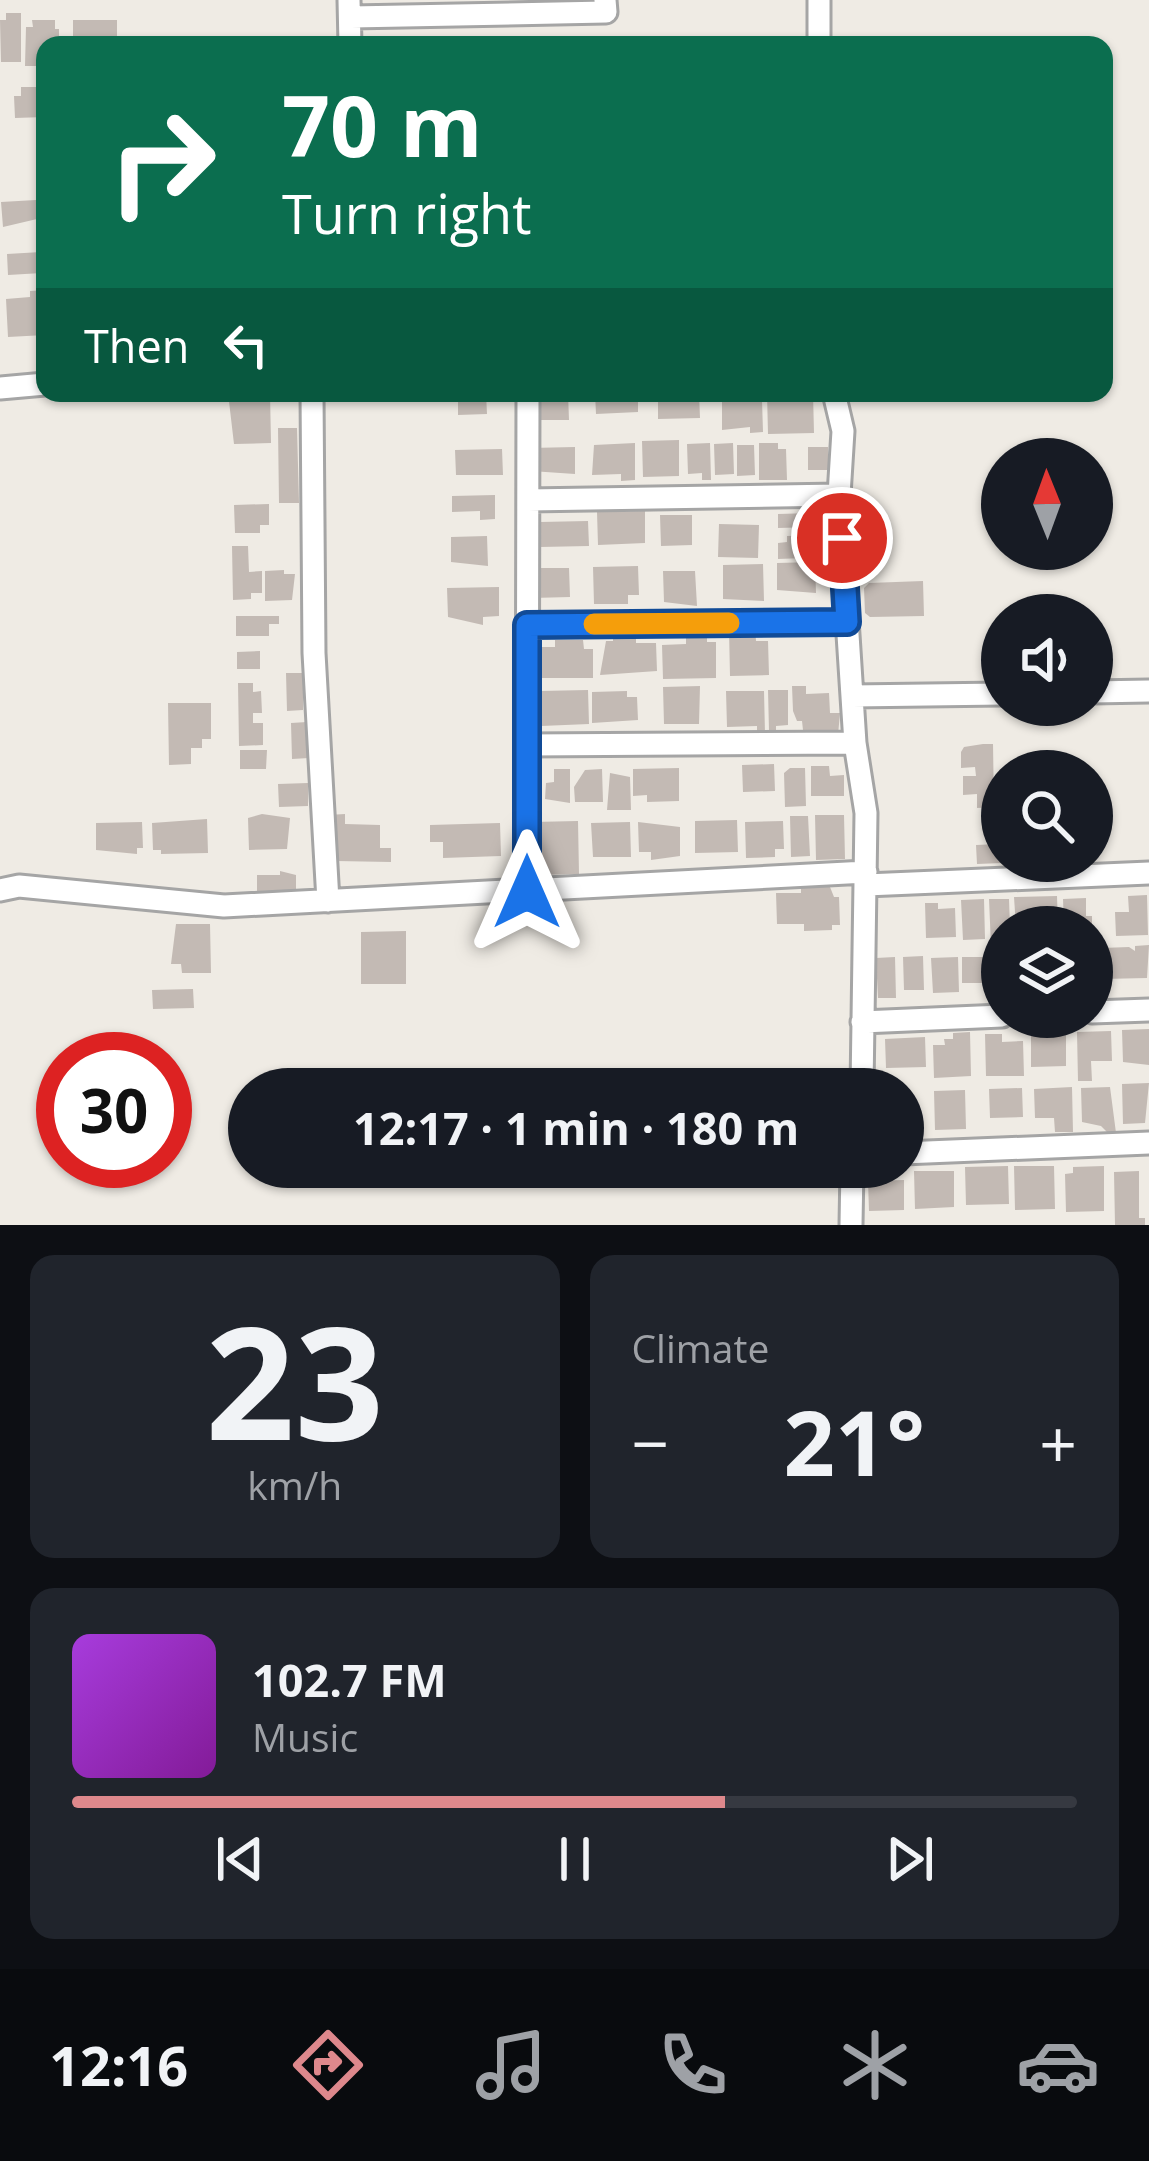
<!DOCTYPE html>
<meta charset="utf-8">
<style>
:root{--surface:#171b24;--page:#20242c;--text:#f1f3f6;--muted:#9ea1a6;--line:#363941;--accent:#de888c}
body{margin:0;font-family:"Open Sans",sans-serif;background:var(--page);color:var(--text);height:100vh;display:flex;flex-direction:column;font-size:45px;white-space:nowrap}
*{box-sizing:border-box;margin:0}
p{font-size:39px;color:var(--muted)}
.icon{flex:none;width:66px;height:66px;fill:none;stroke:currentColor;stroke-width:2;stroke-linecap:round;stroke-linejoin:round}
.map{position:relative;height:1225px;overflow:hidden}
.sheet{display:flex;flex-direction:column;gap:30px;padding:30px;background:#0d0f14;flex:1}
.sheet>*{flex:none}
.guide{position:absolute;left:36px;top:36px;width:1077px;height:366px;border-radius:24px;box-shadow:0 3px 9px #0004;background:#0b6e4f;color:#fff;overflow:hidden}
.needle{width:78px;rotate:359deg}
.tools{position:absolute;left:981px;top:438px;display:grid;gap:24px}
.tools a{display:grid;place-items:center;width:132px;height:132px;border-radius:50%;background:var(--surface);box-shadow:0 3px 9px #0004;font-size:60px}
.speed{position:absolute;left:36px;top:1032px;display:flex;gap:24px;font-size:60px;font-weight:700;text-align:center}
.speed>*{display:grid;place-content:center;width:156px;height:156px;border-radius:50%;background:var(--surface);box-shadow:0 3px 9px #0004;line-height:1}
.speed .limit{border:18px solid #d22;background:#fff;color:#111}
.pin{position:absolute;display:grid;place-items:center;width:102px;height:102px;color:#fff;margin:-51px;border:6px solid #fff;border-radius:50%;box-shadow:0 3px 12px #0007}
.me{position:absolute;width:132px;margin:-66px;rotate:0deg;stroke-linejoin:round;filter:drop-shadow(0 0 9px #0008)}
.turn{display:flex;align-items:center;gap:42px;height:252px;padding:0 48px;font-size:54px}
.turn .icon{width:156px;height:156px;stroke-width:2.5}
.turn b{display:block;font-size:84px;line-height:102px}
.then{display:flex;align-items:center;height:114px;padding:0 48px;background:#0003;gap:24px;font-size:45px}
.big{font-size:90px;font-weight:700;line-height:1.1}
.sheet .card{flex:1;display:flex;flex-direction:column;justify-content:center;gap:18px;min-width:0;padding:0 42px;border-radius:24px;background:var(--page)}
.sheet .dial{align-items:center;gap:0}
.dial b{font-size:156px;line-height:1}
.song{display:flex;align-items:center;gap:36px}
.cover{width:144px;height:144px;border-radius:18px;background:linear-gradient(135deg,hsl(280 70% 55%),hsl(290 70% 35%))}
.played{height:12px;border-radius:6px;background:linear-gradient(90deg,var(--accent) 65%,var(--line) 65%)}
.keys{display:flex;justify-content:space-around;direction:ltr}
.heat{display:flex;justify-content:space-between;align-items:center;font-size:66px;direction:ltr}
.sheet .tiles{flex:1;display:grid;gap:30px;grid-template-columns:1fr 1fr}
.card:last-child{grid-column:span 2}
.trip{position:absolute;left:228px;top:1068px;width:696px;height:120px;border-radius:60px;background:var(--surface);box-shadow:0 3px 9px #0004;font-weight:700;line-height:120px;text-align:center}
.menu{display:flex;height:192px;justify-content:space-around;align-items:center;background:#090b0e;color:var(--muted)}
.menu .icon{width:84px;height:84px}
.menu .current{color:var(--accent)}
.menu b{font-size:54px;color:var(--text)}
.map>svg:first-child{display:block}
</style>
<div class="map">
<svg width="1149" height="1225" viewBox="0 0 1149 1225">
<rect width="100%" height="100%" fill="#efebe4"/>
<path fill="#c3bab4" d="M6,13H21V62H1L0,20H6Z
M32,20H55V29H59V45H45V66H25L26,27H33Z
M73,20H117V45H73Z
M21,87H45V117L15,118L14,96H21Z
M36,200L37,219L3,227L1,202Z
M41,252L42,273L8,275L7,254Z
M45,290V335L8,337L6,299L30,297V291Z
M228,393H270L271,443L234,444Z
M486,393L487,414L458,415V394Z
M536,393H568L569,420H532Z
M595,393H638V412L596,414Z
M658,393H699L700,418L658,419Z
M722,393H755V400H762L763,432L750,433V427L722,430Z
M767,393H813L814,433L768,434Z
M278,428H297L299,503H279Z
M679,440V476L643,477L642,441Z
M635,443V480L621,481V474L592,475L594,445Z
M710,443L711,480H702V473L688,474L687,444Z
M733,443L734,474L715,475L714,444Z
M759,443H778V449H786L787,480H759Z
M737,445H754L755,475L737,476Z
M575,447V474L531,471L530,448Z
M808,447H828V470H808Z
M502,449L503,475H456L455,450Z
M495,495V519L480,520V511L452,512V496Z
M269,504V525H260V533H235L234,505Z
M645,511V543L598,545L597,512Z
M813,513V527L778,528V514Z
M660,515H692V545L661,546Z
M588,521L589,546L540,547V522Z
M719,524L759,525L758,558L718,557Z
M818,535L819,550L805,551V558L778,559V543L787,542V536Z
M487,536L488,566L451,562V537Z
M232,546H248L249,572L262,571V593H251V599L233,600Z
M815,562L816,593L777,590V563Z
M763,564L764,601L723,599V565Z
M638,566L639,595H628V604H594L593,567Z
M532,568H569L570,597L532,598Z
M284,570V574H295L292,600L265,601V571Z
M663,571H695L697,606L664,602Z
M923,581L924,616L870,617L865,613L864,588L869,583Z
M499,587V616L483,617V625L448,617L447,588Z
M236,616H279V624H269V636H236Z
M755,628L756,641H768L769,675L730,676L729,629Z
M636,633V643H656L657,671L600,675L606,641H613V634Z
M707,636V642H716V678L663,679L662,645L686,644V637Z
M555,640H583L584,649H593V678H538L537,647H555Z
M260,651V669H237V652Z
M286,673H303V710L287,711Z
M238,683H253V692L261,691L262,713H253V723H263V745L239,746Z
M700,686L699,724H664L663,687Z
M792,686H806V694L829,693L830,713H840L838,735L803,730L802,721H797L793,711Z
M588,690L589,724L541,726L540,691Z
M768,690H788V725L776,726V731H769Z
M627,691V697H637L638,720L592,723V692Z
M726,691H764L765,734H757V726L727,727Z
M168,703H211V739H202V748H191V764L169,765Z
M307,722L309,758L292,759L291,723Z
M983,744H993L994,807L977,808V794L963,795V776H976L975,767L961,768V752L964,747Z
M240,750H267L266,769H240Z
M774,764L775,791L743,792L742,765Z
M811,766H829L830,776L844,775V796H811Z
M679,768V801L647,802V795L633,796V769Z
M790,768H805L806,806L785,807L784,773Z
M554,769H570V803L545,799L546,783L554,782Z
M602,769L603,802H575L574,787L585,770Z
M610,773L630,777L631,810H607Z
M308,783V806L279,807L278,784Z
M262,814L290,818L287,849L249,850L248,818Z
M345,814V824L380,825V848H391V862L336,861V828H328V815Z
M815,815H844L845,859L816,860Z
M790,816H808L810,856L791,857Z
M207,819L208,853L161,854V850H153L152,823Z
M737,820L738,852L695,853V821Z
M578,821L579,874L534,875L533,822Z
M783,821L784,849H775V857L746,858L745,822Z
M142,822L143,848H137V854L96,850V823Z
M630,822L631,857H593L591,823Z
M638,822L680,827V856L651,860V852H639Z
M500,823L501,856L443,858V842H430V825Z
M998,844L1002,863L977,864L976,845Z
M280,871L296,875V897L257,898V875H280Z
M801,887H830L834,897H839L840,925H832V930L804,931V924H777L776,893H801Z
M1147,895L1148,935L1116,936L1115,912H1129L1128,896Z
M1057,896L1058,927H1016L1014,897Z
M1086,898V916H1092V927H1064L1063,899Z
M984,899L985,939L963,940L961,900Z
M989,899H1009L1010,927H1002V945L991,946Z
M925,903H938V909L955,908L956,937L926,938Z
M176,924H210L211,973H182L181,964H171Z
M406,931V984H361V932Z
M1149,945L1147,978L1103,979L1102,948L1129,947L1135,951V946Z
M923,956L924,990H904L903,957Z
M895,957L896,998H878L876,958Z
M958,957L959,992L933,993L931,958Z
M962,957H1002V983H962Z
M193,989L194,1008L153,1009L152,990Z
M1149,1029V1065L1123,1062L1122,1030Z
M1111,1031L1112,1061H1091L1092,1081H1078L1077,1032Z
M970,1032L971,1076L934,1078L933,1045H945L944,1039H953V1033Z
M1066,1032V1066L1031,1067V1033Z
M985,1034H1002V1042L1023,1041L1024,1076H986Z
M925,1037L926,1067L886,1068L885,1039Z
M1149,1083L1145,1123L1123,1124L1122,1084Z
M1072,1087L1073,1132H1055L1054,1118H1035L1034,1089Z
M1110,1087L1116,1133L1109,1134L1101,1126L1082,1122L1081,1088Z
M1022,1088L1023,1117L990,1118L989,1089Z
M965,1090L966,1129L935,1130L934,1091Z
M1008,1166L1009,1204L966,1205L965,1167Z
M1014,1166H1054L1055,1209L1015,1210Z
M1104,1166V1211L1066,1212L1065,1174L1073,1173V1167Z
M914,1171H954V1207L915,1209Z
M1139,1171V1218H1145V1225H1115L1114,1172Z
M904,1180V1210L869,1211L868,1181Z"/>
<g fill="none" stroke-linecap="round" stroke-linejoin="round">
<g stroke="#a5a5a5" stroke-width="27">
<path id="street" d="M349,0L350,45
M351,17L606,12L605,0
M819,45V0
M0,388L45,384
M312,393L314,653L328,901
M834,393L843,431L839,495L855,743L866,813L862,1089
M528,500L839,495
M527,625L847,622
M1092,692L1149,691
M852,696L1002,694
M527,745L855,743
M866,885L1149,873
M0,890L19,886L224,906L866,872
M527,892L528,393
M1092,1012L1149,1010
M862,1022L1002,1016
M903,1153L1149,1143
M851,1225L852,1167"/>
</g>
<use href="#street" stroke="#fff" stroke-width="21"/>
</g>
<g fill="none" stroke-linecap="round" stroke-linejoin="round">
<g stroke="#114b97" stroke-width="30">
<path id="route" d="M527,892V625L847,622L842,538"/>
</g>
<use href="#route" stroke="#1a73e8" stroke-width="21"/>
<path stroke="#f59e0b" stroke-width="21" d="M594,624L729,623"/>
</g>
</svg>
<div class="tools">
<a><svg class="needle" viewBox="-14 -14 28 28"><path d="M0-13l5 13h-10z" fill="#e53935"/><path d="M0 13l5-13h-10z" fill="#9ea1a6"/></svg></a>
<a><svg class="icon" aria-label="sound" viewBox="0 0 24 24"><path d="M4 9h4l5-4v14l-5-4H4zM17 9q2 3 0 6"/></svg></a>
<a><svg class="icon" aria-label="search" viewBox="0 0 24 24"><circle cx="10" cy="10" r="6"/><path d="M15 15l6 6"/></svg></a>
<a><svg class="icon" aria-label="layers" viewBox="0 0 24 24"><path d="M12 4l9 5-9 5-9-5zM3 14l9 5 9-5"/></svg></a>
</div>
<div class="speed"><div class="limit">30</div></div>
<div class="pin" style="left:842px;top:538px;background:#d93025"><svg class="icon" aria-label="arrive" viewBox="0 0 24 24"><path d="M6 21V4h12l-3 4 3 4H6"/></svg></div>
<svg class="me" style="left:527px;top:892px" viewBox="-20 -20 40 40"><path d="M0-17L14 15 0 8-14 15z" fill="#1a73e8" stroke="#fff" stroke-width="4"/></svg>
<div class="trip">12:17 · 1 min · 180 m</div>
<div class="guide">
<div class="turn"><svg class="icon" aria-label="right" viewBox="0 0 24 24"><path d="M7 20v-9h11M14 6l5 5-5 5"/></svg><div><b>70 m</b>Turn right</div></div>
<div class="then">Then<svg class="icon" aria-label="left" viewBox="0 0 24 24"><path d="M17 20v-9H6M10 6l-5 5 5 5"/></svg></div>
</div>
</div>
<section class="sheet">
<div class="tiles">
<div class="card dial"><b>23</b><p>km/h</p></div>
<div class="card"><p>Climate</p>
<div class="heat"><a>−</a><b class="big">21°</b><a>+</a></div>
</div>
<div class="card">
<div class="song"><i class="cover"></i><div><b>102.7 FM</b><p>Music</p></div></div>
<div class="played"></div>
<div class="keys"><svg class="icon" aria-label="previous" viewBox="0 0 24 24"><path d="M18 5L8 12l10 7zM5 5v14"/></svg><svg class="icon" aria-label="pause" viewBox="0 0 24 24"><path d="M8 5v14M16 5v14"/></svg><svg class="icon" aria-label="next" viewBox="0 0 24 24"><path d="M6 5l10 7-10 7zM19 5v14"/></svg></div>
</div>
</div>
</section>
<nav class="menu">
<b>12:16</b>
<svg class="icon current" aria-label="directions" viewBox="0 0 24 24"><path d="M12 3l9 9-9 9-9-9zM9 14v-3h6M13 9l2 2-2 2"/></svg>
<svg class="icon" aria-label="music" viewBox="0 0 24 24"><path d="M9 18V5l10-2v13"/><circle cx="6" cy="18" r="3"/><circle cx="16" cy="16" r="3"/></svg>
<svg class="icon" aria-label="phone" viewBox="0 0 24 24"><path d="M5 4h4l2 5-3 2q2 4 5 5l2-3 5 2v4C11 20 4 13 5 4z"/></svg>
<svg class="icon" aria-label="climate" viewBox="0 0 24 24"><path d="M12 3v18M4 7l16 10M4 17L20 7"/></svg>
<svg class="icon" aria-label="car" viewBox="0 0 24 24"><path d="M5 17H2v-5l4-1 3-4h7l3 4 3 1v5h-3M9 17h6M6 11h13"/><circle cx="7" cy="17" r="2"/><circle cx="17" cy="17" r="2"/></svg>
</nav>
